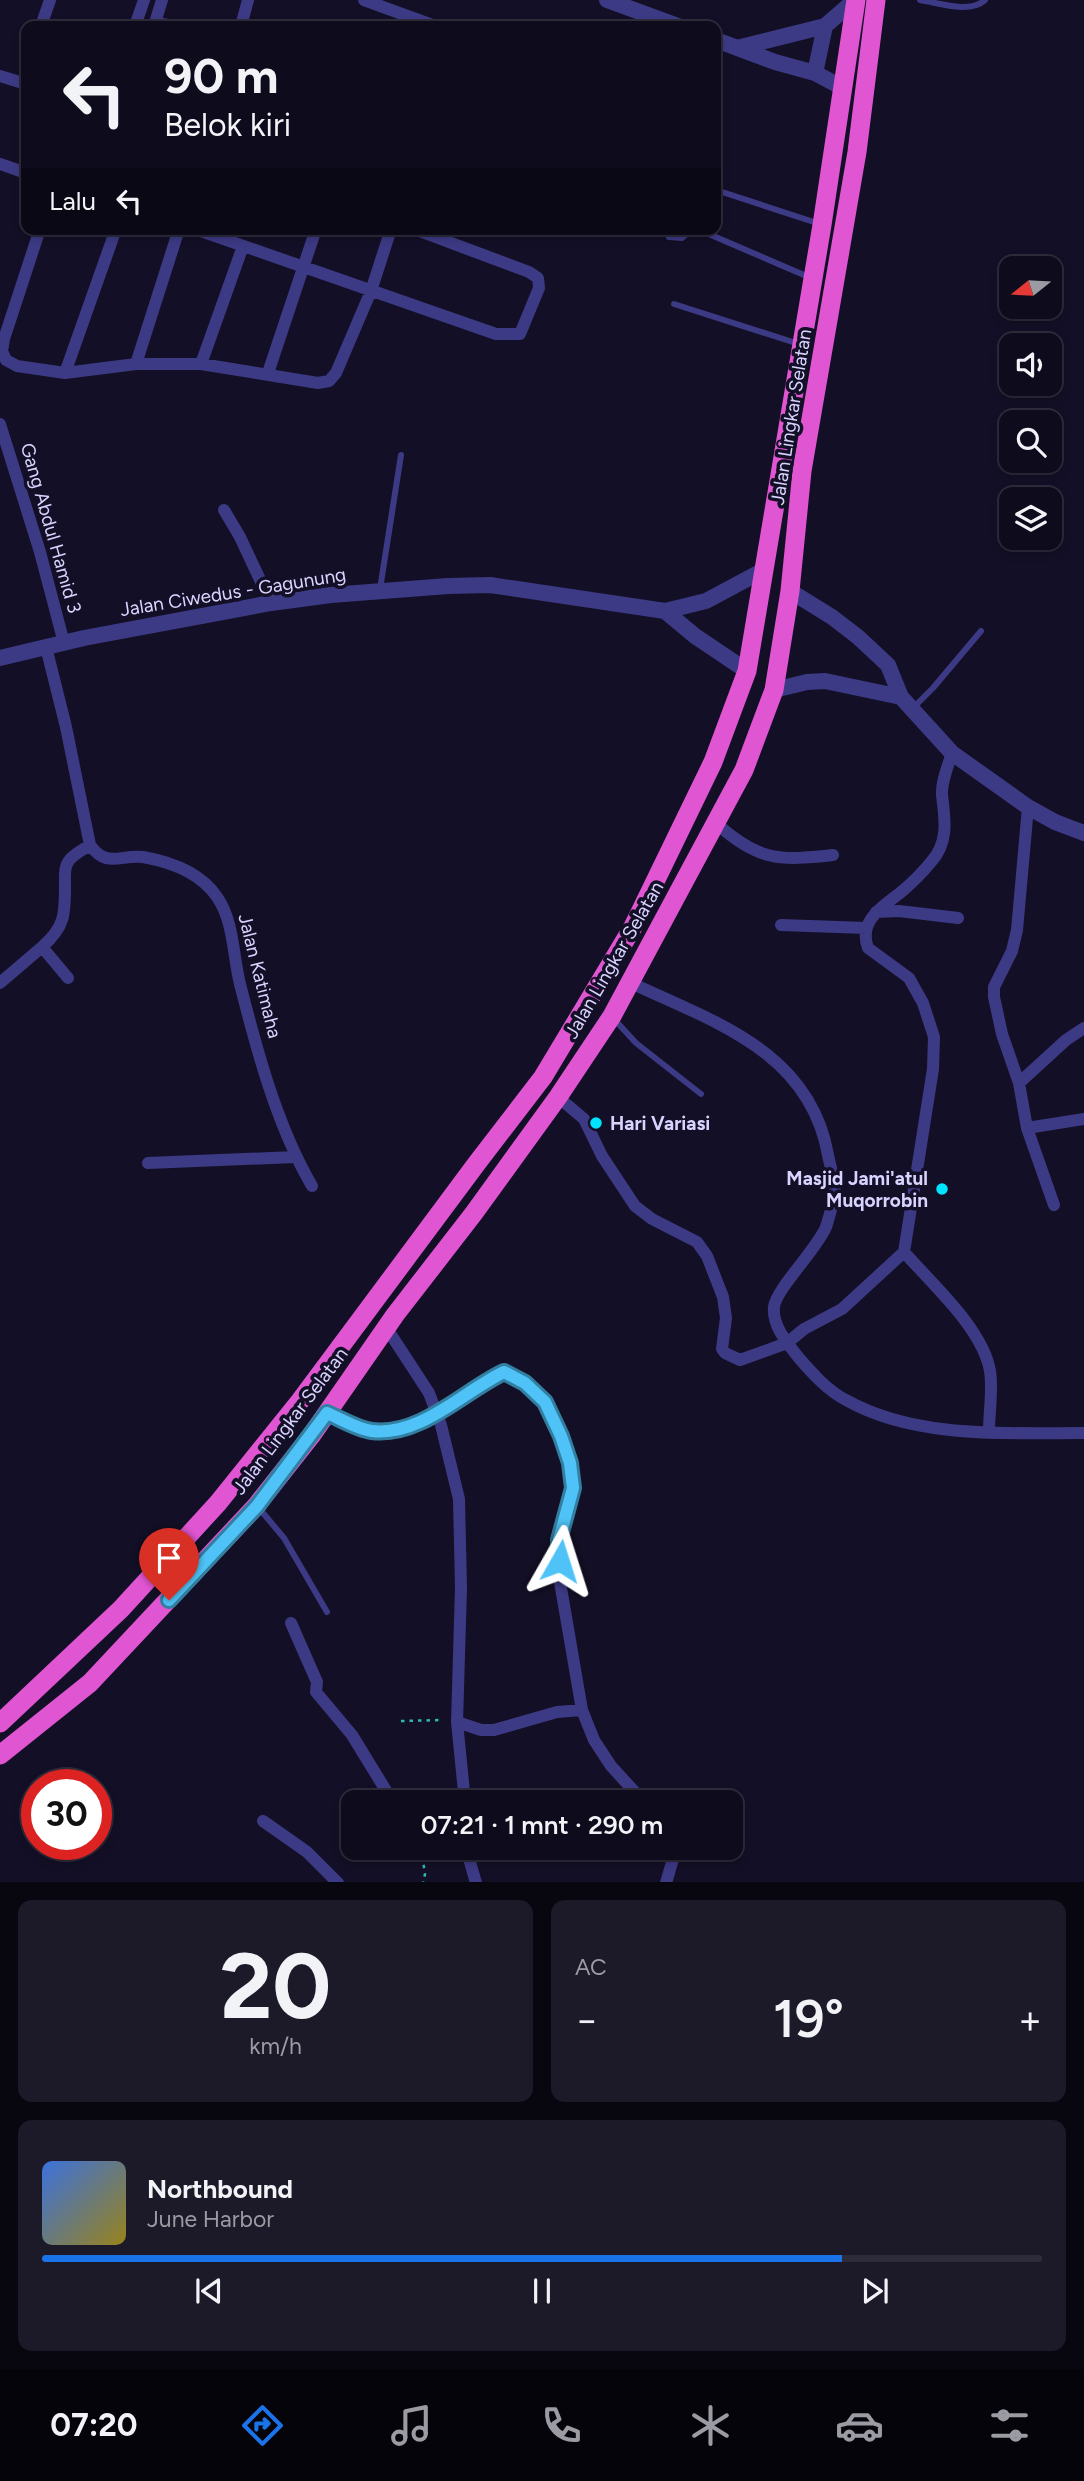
<!DOCTYPE html>
<html lang="id">
<meta charset="utf-8">
<style>
:root{--surface:#0e0b1c;--page:#1c1929;--text:#f1f3f6;--muted:#9b9ba3;--line:#2e2b3b;--accent:#1a73e8}
body{margin:0;font-family:Figtree,sans-serif;background:var(--page);color:var(--text);height:100vh;display:flex;flex-direction:column;font-size:26px;white-space:nowrap}
*{box-sizing:border-box;margin:0}
p{font-size:23px;color:var(--muted)}
.icon{flex:none;width:38px;height:38px;fill:none;stroke:currentColor;stroke-width:2;stroke-linecap:round;stroke-linejoin:round}
.map{position:relative;height:1882px;overflow:hidden}
.drawer{display:flex;flex-direction:column;gap:18px;padding:18px;background:#08060f;flex:1}
.drawer>*{flex:none}
.hud{position:absolute;left:21px;top:21px;width:700px;height:214px;border-radius:14px;box-shadow:0 4px 10px #0003,0 0 0 2px var(--line);background:#0e0b1c;color:var(--text);overflow:hidden}
.needle{width:46px;rotate:252deg}
.fabs{position:absolute;left:999px;top:256px;display:grid;gap:14px}
.fabs a{display:grid;place-items:center;width:63px;height:63px;border-radius:14px;background:var(--surface);box-shadow:0 4px 10px #0003,0 0 0 2px var(--line);font-size:35px}
.speed{position:absolute;left:21px;top:1769px;display:flex;gap:14px;font-size:35px;font-weight:700;text-align:center}
.speed>*{display:grid;place-content:center;width:91px;height:91px;border-radius:50%;background:var(--surface);box-shadow:0 4px 10px #0003,0 0 0 2px var(--line);line-height:1}
.speed .limit{border:10px solid #d22;background:#fff;color:#111}
.pin{position:absolute;display:grid;place-items:center;width:60px;height:60px;color:#fff;margin:-72px -30px;border-radius:50% 50% 50% 0;rotate:-45deg;box-shadow:0 0 7px #0007}
.pin .icon{rotate:45deg}
.me{position:absolute;width:77px;margin:-38px;rotate:6deg;stroke-linejoin:round;filter:drop-shadow(0 0 5px #0008)}
.turn{display:flex;align-items:center;gap:24px;height:147px;padding:0 28px;font-size:32px}
.turn .icon{width:91px;height:91px;stroke-width:2.5}
.turn b{display:block;font-size:49px;line-height:60px}
.then{display:flex;align-items:center;height:66px;padding:0 28px;background:#0003;gap:14px;font-size:26px}
.big{font-size:52px;font-weight:600;line-height:1.1}
.drawer .widget{flex:1;display:flex;flex-direction:column;justify-content:center;gap:10px;min-width:0;padding:0 24px;border-radius:14px;background:var(--page)}
.drawer .dial{align-items:center;gap:0}
.dial b{font-size:91px;line-height:1}
.song{display:flex;align-items:center;gap:21px}
.cover{width:84px;height:84px;border-radius:10px;background:linear-gradient(135deg,hsl(220 70% 55%),hsl(50 70% 35%))}
.played{height:7px;border-radius:4px;background:linear-gradient(90deg,var(--accent) 80%,var(--line) 80%)}
.keys{display:flex;justify-content:space-around;direction:ltr}
.heat{display:flex;justify-content:space-between;align-items:center;font-size:38px;direction:ltr}
.drawer .tiles{flex:1;display:grid;gap:18px;grid-template-columns:1fr 1fr}
.widget:last-child{grid-column:span 2}
.trip{position:absolute;left:341px;top:1790px;width:402px;height:70px;border-radius:14px;background:var(--surface);box-shadow:0 4px 10px #0003,0 0 0 2px var(--line);font-weight:600;line-height:70px;text-align:center}
.dock{display:flex;height:112px;justify-content:space-around;align-items:center;background:#06040b;color:var(--muted)}
.dock .icon{width:49px;height:49px}
.dock .selected{color:var(--accent)}
.dock b{font-size:32px;color:var(--text)}
.map>svg:first-child{display:block}
</style>
<div class="map">
<svg width="1084" height="1883" viewBox="0 0 1084 1883">
<rect width="100%" height="100%" fill="#130f26"/>
<g fill="none" stroke-linecap="round" stroke-linejoin="round">
<path stroke="#2fb8b0" stroke-width="2.5" stroke-dasharray="3.5 5" stroke-linecap="butt" d="M401,1721L443,1720
M421,1848L425,1874L423,1883"/>
<path stroke="#3d3a85" stroke-width="6" d="M920,0C939,3 970,14 985,0
M716,190L820,224
M697,229L811,278
M669,237L682,238L692,229
M674,304L799,344
M380,589L401,455
M913,708L933,688L981,631
M613,1018L636,1043L701,1094
M258,1507L284,1538L327,1612"/>
<path stroke="#3d3a85" stroke-width="12" d="M364,0L435,26
M155,22L173,26
M41,26L50,0
M135,26L144,0
M154,26L162,0
M241,26L248,0
M0,76L26,84
M0,164L26,173
M40,229L4,339L2,351L6,360L17,366L65,373L136,364H201L318,383L329,381L336,373L371,291L391,229
M195,229L496,334H520L539,288L538,278L529,272L414,229
M136,364L179,229
M201,364L243,246
M65,373L116,229
M268,373L316,229
M0,424L40,552L64,643
M224,510L240,537L271,603
M46,647L66,727L90,845C107,869 121,854 143,857C171,862 201,873 217,897C234,921 233,957 240,984C257,1051 277,1126 312,1186
M1028,807L1017,930L1012,951L994,987V997L1002,1034L1019,1083L1027,1128L1054,1205
M716,823C758,861 779,861 833,855
M876,912L899,911L958,918
M781,925L866,928
M68,978L42,947C66,926 65,913 65,883C65,876 64,868 68,862C73,854 83,850 90,845
M0,983L42,947
M631,983C715,1022 810,1052 828,1155C830,1166 835,1180 835,1191C834,1202 829,1217 826,1227C817,1249 776,1289 774,1307C772,1326 788,1344 799,1358C812,1373 828,1391 846,1400C915,1439 1007,1433 1084,1433
M1019,1083L1066,1040L1084,1028
M558,1097L584,1119L602,1156L635,1206L652,1219L697,1242L707,1256L723,1297L726,1318L722,1349L725,1353L740,1360L787,1343L804,1329L842,1309L904,1252L933,1069L934,1037L923,1003L909,978L868,948C858,921 882,907 900,893C911,884 922,873 931,862C949,842 945,820 942,795C941,782 948,766 952,753
M1027,1128L1084,1119
M148,1163L295,1157
M904,1252C932,1284 983,1329 990,1371C993,1390 989,1412 989,1431
M386,1327L429,1393L441,1425L459,1499L461,1588L457,1722L465,1802
M327,1414C341,1419 357,1429 372,1431C420,1437 464,1391 504,1372L525,1383L545,1402L561,1436L571,1463L573,1488L559,1540L560,1582L582,1710
M291,1623L317,1682L316,1692L352,1735L393,1802
M457,1722L481,1730H494L557,1712L582,1710L594,1740L611,1766L644,1802
M263,1821L307,1852L338,1883
M466,1848L476,1883
M666,1883L673,1859L672,1848"/>
<path stroke="#3d3a85" stroke-width="16" d="M607,0L678,26
M716,40L775,62L815,73L843,88
M737,48L825,26L855,0
M815,73L825,26
M790,591L832,617L858,637L888,665L901,697L952,753L1028,807L1055,822L1084,833
M665,611L706,601L762,571
M0,658L84,638L271,603L331,595L448,586L490,585L665,611L695,636L747,671
M774,690L807,682L825,681L901,697"/>
<path stroke="#e055d1" stroke-width="19" d="M0,1723L121,1609L218,1503L300,1401L477,1163L543,1077L633,927L713,762L747,671L822,225L856,0
M0,1755L90,1683L256,1506L311,1436L395,1315L474,1213L558,1097L612,1016L744,770L774,690L790,591L802,471L857,152L876,0"/>
</g>
<g fill="none" stroke-linecap="round" stroke-linejoin="round">
<g stroke="#337fa1" stroke-width="18">
<path id="route" d="M169,1600L257,1506L327,1413C341,1419 357,1429 372,1431C420,1437 464,1391 504,1372L525,1383L545,1402L561,1436L570,1463L573,1488L559,1540L560,1561"/>
</g>
<use href="#route" stroke="#4fc3f7" stroke-width="12"/>
</g>
<g fill="#00e5ff" stroke="#130f26" stroke-width="2.5">
<circle cx="596" cy="1123" r="7"/>
<circle cx="942" cy="1189" r="7"/>
</g>
<g text-anchor="middle" dominant-baseline="central" stroke-width="7" stroke-linejoin="round" paint-order="stroke">
<g font-size="19" fill="#d9d4ff" stroke="#130f26">
<text transform="translate(791 417) rotate(-81)">Jalan Lingkar Selatan</text>
<text transform="translate(51 528) rotate(74)">Gang Abdul Hamid 3</text>
<text transform="translate(233 592) rotate(-9)">Jalan Ciwedus - Gagunung</text>
<text transform="translate(614 960) rotate(-60)">Jalan Lingkar Selatan</text>
<text transform="translate(260 976) rotate(76)">Jalan Katimaha</text>
<text transform="translate(290 1421) rotate(-53)">Jalan Lingkar Selatan</text>
</g>
<g font-size="19" font-weight="bold" fill="#d9d4ff" stroke="#130f26" text-anchor="start">
<text x="610" y="1123">Hari Variasi</text>
<text x="928" y="1178" text-anchor="end">Masjid Jami'atul<tspan x="928" dy="22">Muqorrobin</tspan></text>
</g>
</g>
</svg>
<div class="fabs">
<a><svg class="needle" viewBox="-14 -14 28 28"><path d="M0-13l5 13h-10z" fill="#e53935"/><path d="M0 13l5-13h-10z" fill="#9b9ba3"/></svg></a>
<a><svg class="icon" aria-label="sound" viewBox="0 0 24 24"><path d="M4 9h4l5-4v14l-5-4H4zM17 9q2 3 0 6"/></svg></a>
<a><svg class="icon" aria-label="search" viewBox="0 0 24 24"><circle cx="10" cy="10" r="6"/><path d="M15 15l6 6"/></svg></a>
<a><svg class="icon" aria-label="layers" viewBox="0 0 24 24"><path d="M12 4l9 5-9 5-9-5zM3 14l9 5 9-5"/></svg></a>
</div>
<div class="speed"><div class="limit">30</div></div>
<div class="pin" style="left:169px;top:1600px;background:#d93025"><svg class="icon" aria-label="arrive" viewBox="0 0 24 24"><path d="M6 21V4h12l-3 4 3 4H6"/></svg></div>
<svg class="me" style="left:560px;top:1561px" viewBox="-20 -20 40 40"><path d="M0-17L14 15 0 8-14 15z" fill="#4fc3f7" stroke="#fff" stroke-width="4"/></svg>
<div class="trip">07:21 · 1 mnt · 290 m</div>
<div class="hud">
<div class="turn"><svg class="icon" aria-label="left" viewBox="0 0 24 24"><path d="M17 20v-9H6M10 6l-5 5 5 5"/></svg><div><b>90 m</b>Belok kiri</div></div>
<div class="then">Lalu<svg class="icon" aria-label="left" viewBox="0 0 24 24"><path d="M17 20v-9H6M10 6l-5 5 5 5"/></svg></div>
</div>
</div>
<section class="drawer">
<div class="tiles">
<div class="widget dial"><b>20</b><p>km/h</p></div>
<div class="widget"><p>AC</p>
<div class="heat"><a>−</a><b class="big">19°</b><a>+</a></div>
</div>
<div class="widget">
<div class="song"><i class="cover"></i><div><b>Northbound</b><p>June Harbor</p></div></div>
<div class="played"></div>
<div class="keys"><svg class="icon" aria-label="previous" viewBox="0 0 24 24"><path d="M18 5L8 12l10 7zM5 5v14"/></svg><svg class="icon" aria-label="pause" viewBox="0 0 24 24"><path d="M8 5v14M16 5v14"/></svg><svg class="icon" aria-label="next" viewBox="0 0 24 24"><path d="M6 5l10 7-10 7zM19 5v14"/></svg></div>
</div>
</div>
</section>
<nav class="dock">
<b>07:20</b>
<svg class="icon selected" aria-label="directions" viewBox="0 0 24 24"><path d="M12 3l9 9-9 9-9-9zM9 14v-3h6M13 9l2 2-2 2"/></svg>
<svg class="icon" aria-label="music" viewBox="0 0 24 24"><path d="M9 18V5l10-2v13"/><circle cx="6" cy="18" r="3"/><circle cx="16" cy="16" r="3"/></svg>
<svg class="icon" aria-label="phone" viewBox="0 0 24 24"><path d="M5 4h4l2 5-3 2q2 4 5 5l2-3 5 2v4C11 20 4 13 5 4z"/></svg>
<svg class="icon" aria-label="climate" viewBox="0 0 24 24"><path d="M12 3v18M4 7l16 10M4 17L20 7"/></svg>
<svg class="icon" aria-label="car" viewBox="0 0 24 24"><path d="M5 17H2v-5l4-1 3-4h7l3 4 3 1v5h-3M9 17h6M6 11h13"/><circle cx="7" cy="17" r="2"/><circle cx="17" cy="17" r="2"/></svg>
<svg class="icon" aria-label="filters" viewBox="0 0 24 24"><path d="M4 7h16M4 17h16"/><circle cx="9" cy="7" r="2"/><circle cx="15" cy="17" r="2"/></svg>
</nav>
